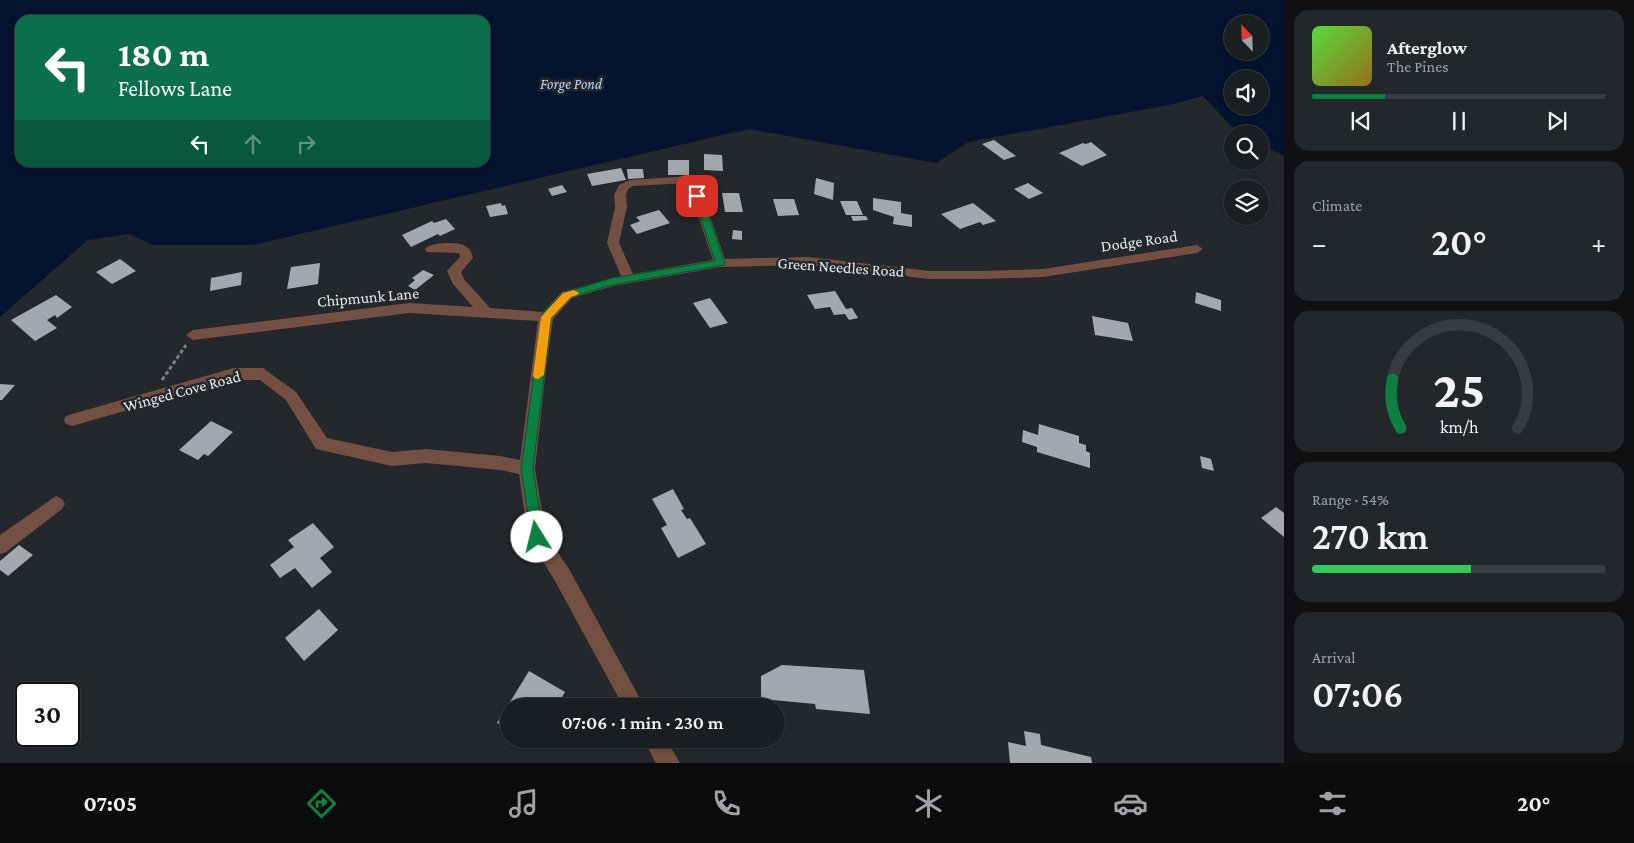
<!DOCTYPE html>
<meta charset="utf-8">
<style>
:root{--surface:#1b1e21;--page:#24272a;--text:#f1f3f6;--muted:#a0a2a5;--line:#393c3f;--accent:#0b8043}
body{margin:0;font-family:"Crimson Pro",serif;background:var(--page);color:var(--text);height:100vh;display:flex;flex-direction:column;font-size:19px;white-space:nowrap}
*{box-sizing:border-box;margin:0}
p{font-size:16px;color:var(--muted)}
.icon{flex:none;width:28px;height:28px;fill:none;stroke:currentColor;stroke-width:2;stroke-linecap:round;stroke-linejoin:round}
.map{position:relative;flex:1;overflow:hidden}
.panel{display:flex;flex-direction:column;gap:10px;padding:10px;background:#0f1012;width:350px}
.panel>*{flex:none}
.top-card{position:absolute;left:15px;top:15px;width:475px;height:152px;border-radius:15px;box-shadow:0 2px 8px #0003,0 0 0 1px var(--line);background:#0b6e4f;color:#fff;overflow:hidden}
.needle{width:32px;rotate:337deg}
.fabs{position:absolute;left:1224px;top:15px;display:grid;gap:10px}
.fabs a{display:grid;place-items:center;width:45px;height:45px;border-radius:50%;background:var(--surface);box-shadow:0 2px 8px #0003,0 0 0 1px var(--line);font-size:25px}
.speed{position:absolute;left:15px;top:682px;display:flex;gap:10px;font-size:25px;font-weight:700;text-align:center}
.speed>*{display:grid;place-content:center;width:65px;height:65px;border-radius:50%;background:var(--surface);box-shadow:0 2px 8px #0003,0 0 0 1px var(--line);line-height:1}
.speed .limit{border:2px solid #111;border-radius:8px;background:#fff;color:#111}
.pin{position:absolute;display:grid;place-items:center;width:42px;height:42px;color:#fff;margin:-21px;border-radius:10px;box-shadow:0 2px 8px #0006}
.me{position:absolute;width:55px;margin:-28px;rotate:351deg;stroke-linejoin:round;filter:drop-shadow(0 0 4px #0008)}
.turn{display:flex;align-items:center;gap:18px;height:105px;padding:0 20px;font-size:22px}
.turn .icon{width:65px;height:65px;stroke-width:2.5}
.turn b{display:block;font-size:35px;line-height:42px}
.lanes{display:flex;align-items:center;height:48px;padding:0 20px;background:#0003;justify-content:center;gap:25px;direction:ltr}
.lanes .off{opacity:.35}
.big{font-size:38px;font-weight:600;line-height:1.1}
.panel .tile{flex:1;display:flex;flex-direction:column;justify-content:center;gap:8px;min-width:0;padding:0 18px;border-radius:15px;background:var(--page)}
.panel .dial{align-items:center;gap:0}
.dial svg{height:130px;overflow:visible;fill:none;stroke:var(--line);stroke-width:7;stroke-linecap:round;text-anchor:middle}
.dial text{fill:var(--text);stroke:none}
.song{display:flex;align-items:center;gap:15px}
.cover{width:60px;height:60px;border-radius:8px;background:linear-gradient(135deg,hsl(110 70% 55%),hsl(40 70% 35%))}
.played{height:5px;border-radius:2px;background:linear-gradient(90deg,var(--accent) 25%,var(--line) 25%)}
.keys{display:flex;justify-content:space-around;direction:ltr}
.heat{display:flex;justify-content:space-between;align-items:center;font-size:28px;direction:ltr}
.charge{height:8px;border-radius:4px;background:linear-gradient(90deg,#34c759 54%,var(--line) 0)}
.trip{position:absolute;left:500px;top:698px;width:285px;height:50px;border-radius:25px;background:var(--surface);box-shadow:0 2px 8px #0003,0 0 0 1px var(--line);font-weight:600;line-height:50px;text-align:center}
.dock{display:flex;height:80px;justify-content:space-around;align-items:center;background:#0b0c0d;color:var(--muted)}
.dock .icon{width:35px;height:35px}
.dock .current{color:var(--accent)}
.dock b{font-size:22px;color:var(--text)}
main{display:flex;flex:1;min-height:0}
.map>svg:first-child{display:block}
</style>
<main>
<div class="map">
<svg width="1284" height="763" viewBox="0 0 1284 763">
<rect width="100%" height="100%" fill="#24282c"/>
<path fill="#04142f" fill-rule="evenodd" d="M0,0H1284V156L1260,143V134H1243L1232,127L1203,96L1169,105L968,142L936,163L749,129L253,245H153L129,234L88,240L0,317ZM20,20H485V162H20ZM1232,24H1260V51H1232ZM1232,79H1260V106H1232Z"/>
<path fill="#a4a8ae" d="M994,140L1016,156L1004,160L982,144Z
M1091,142L1107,155L1082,166L1059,153L1083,143L1086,144Z
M704,154L722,155L723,171L704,170Z
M668,160H689V175H668Z
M621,168L626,180L592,186L587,174Z
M627,169H643L644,178L628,179Z
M816,178L834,183L833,200L814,194Z
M1028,183L1043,193L1029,199L1014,189Z
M562,185L567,192L552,196L548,189Z
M722,193H739L743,212H725Z
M873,198L901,202V213L912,215V227L893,224L894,217L873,210Z
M773,199H794L799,215L778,216Z
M840,201H857L863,215H846Z
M501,203L502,206L505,205L508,214L490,217L486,206Z
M973,203L996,221L983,225L980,222L960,229L941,214Z
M659,210L670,223L637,234L630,225L640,221L636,217Z
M851,216H866L868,220L853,221Z
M446,219L455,229L440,236L438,234L411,247L402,235L432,221L434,223Z
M733,230L742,231V240L732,239Z
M120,259L136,271L112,284L96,272Z
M320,263L318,284L287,289L291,267Z
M423,270L434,275L415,290L408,286L415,280L412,278Z
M242,272L241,285L210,291L211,278Z
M835,291L846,309L852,308L858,318L849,320L845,314L834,315L830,307L815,309L807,295Z
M1196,292L1221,300V311L1195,303Z
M56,295L72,307L57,318L55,315L47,320L57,328L35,341L11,320Z
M710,298L728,323L710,328L693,303Z
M1092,316L1128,323L1133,341L1095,335Z
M0,384L15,385L2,400H0Z
M211,421L233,432L208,456L204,454L198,460L179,450Z
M1039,424L1079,436V443L1086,445V451L1090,453V468L1037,452V447L1022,442L1023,430L1038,435Z
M1200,456L1211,459L1214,471L1202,468Z
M673,489L684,509L681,510L687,519L690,518L706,544L678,558L661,528L667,525L652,499Z
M1276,507L1284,513V537L1261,518Z
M313,523L334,547L320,558L332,572L312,588L295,568L280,578L270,565L294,547L288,540Z
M19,545L33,555L8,576L0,570V561Z
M319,609L338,630L304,661L285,638Z
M782,665L864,670L870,714L816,709L815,704L761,699V676Z
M529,671L565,692L557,706H509V730L497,723Z
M1024,731L1040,734L1041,745L1091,757L1092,763H1010L1008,742L1026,746Z
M523,739H538L534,746Z"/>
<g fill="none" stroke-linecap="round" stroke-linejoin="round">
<path stroke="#7a7d81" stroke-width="3" stroke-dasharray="4 2.5" stroke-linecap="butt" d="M162,380L186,345"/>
<path fill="#745042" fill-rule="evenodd" d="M691,176L697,179L725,259L808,257L930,271H982L1043,269L1197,245L1203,249L1197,253L1043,277L982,279H930L808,265L720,267L613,286L572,298L553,319L546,368L535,469L546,535L569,569L644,706H623L555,581L528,537L519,474L500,470L426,463L392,466L316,449L286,400L260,380H234L72,426L66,424L64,420L66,416L72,414L234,368H263L296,392L327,438L392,452L426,449L500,456L520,460L538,321L409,313L193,340L186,335L193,330L409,303L473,307L453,284L447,271L460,257L459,253L427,252L425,249C431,242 460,241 467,247C471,250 472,254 473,258L461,272L464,279L490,308L543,312L562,292L621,276L607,243L615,207L614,195L619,185L630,180ZM687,183L713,260L633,274L619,243L627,207L626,195L628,189L633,186Z
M56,496L62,499L65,504L62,509L6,552L0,554V535Z
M643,739H666L680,763H656Z"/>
</g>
<path fill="#0b8043" stroke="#07532c" d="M697,193L702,196L725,263L724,265L612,285L571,297L551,318L533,469L544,537L542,541L537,543L532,541L521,469L542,314L563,293L612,278L715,261L693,196Z"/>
<path fill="#f59e0b" d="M574,290L579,293L577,295L571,297L551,318L544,375L538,379L534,378L533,375L541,317L563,293Z"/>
<g text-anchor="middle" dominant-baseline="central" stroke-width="5" stroke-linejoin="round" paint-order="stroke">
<g font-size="15" font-style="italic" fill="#bdd4f5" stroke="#24282c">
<text x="571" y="84">Forge Pond</text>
</g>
<g font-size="16" fill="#e7e9ec" stroke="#24282c">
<text transform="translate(1139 241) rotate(-8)">Dodge Road</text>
<text transform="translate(841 267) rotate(4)">Green Needles Road</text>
<text transform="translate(368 297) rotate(-5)">Chipmunk Lane</text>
<text transform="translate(182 391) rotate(-15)">Winged Cove Road</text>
</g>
</g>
</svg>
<div class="fabs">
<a><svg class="needle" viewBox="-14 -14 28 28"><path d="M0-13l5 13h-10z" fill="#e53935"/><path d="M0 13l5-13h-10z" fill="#a0a2a5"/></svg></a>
<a><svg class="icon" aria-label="sound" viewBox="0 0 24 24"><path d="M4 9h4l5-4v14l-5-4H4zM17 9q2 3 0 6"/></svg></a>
<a><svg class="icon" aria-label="search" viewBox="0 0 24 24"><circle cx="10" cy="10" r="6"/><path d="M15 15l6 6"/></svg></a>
<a><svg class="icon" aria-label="layers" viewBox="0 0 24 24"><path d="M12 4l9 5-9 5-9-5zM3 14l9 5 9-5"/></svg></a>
</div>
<div class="speed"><div class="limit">30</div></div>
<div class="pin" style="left:697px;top:196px;background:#d93025"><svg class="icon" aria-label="arrive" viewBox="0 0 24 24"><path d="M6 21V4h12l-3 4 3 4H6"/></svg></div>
<svg class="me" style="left:537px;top:537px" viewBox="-20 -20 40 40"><circle r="19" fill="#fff"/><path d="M0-13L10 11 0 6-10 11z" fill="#0b8043"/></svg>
<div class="trip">07:06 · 1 min · 230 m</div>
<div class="top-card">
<div class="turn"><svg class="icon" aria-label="left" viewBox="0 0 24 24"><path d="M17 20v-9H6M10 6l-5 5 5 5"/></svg><div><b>180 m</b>Fellows Lane</div></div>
<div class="lanes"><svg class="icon" aria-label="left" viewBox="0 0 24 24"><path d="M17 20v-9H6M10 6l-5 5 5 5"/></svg><svg class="icon off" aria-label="ahead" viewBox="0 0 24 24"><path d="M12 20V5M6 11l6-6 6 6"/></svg><svg class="icon off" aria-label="right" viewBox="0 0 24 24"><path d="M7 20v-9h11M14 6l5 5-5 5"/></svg></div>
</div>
</div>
<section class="panel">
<div class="tile">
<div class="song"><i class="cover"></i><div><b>Afterglow</b><p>The Pines</p></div></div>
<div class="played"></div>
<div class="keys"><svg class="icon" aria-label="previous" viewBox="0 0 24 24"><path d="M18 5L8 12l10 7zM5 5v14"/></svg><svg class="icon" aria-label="pause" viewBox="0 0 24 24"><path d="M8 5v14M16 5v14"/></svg><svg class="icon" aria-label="next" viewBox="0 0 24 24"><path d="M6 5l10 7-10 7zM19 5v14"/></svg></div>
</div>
<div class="tile"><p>Climate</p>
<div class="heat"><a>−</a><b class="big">20°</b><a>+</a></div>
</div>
<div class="tile dial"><svg viewBox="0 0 100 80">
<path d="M14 69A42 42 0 1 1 86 69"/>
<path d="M14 69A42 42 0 0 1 9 39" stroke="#0b8043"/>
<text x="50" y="56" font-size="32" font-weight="700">25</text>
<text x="50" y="72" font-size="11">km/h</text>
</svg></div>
<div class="tile"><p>Range · 54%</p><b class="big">270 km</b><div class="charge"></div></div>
<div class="tile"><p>Arrival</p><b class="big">07:06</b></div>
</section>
</main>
<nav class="dock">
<b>07:05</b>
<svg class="icon current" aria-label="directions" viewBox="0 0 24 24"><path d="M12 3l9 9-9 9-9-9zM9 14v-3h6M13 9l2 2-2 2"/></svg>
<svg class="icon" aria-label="music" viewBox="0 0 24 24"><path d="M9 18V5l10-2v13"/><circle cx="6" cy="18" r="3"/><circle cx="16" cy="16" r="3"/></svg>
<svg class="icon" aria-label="phone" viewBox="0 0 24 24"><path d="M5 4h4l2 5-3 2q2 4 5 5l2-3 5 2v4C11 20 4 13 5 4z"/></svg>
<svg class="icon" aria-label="climate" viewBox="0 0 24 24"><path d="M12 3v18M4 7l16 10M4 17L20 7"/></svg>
<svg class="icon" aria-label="car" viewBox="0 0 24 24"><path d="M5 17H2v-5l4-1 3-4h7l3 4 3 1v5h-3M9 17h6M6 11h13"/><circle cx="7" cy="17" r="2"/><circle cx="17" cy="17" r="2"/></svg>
<svg class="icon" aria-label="filters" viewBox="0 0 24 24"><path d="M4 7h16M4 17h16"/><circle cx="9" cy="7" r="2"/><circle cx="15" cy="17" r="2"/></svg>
<b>20°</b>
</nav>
